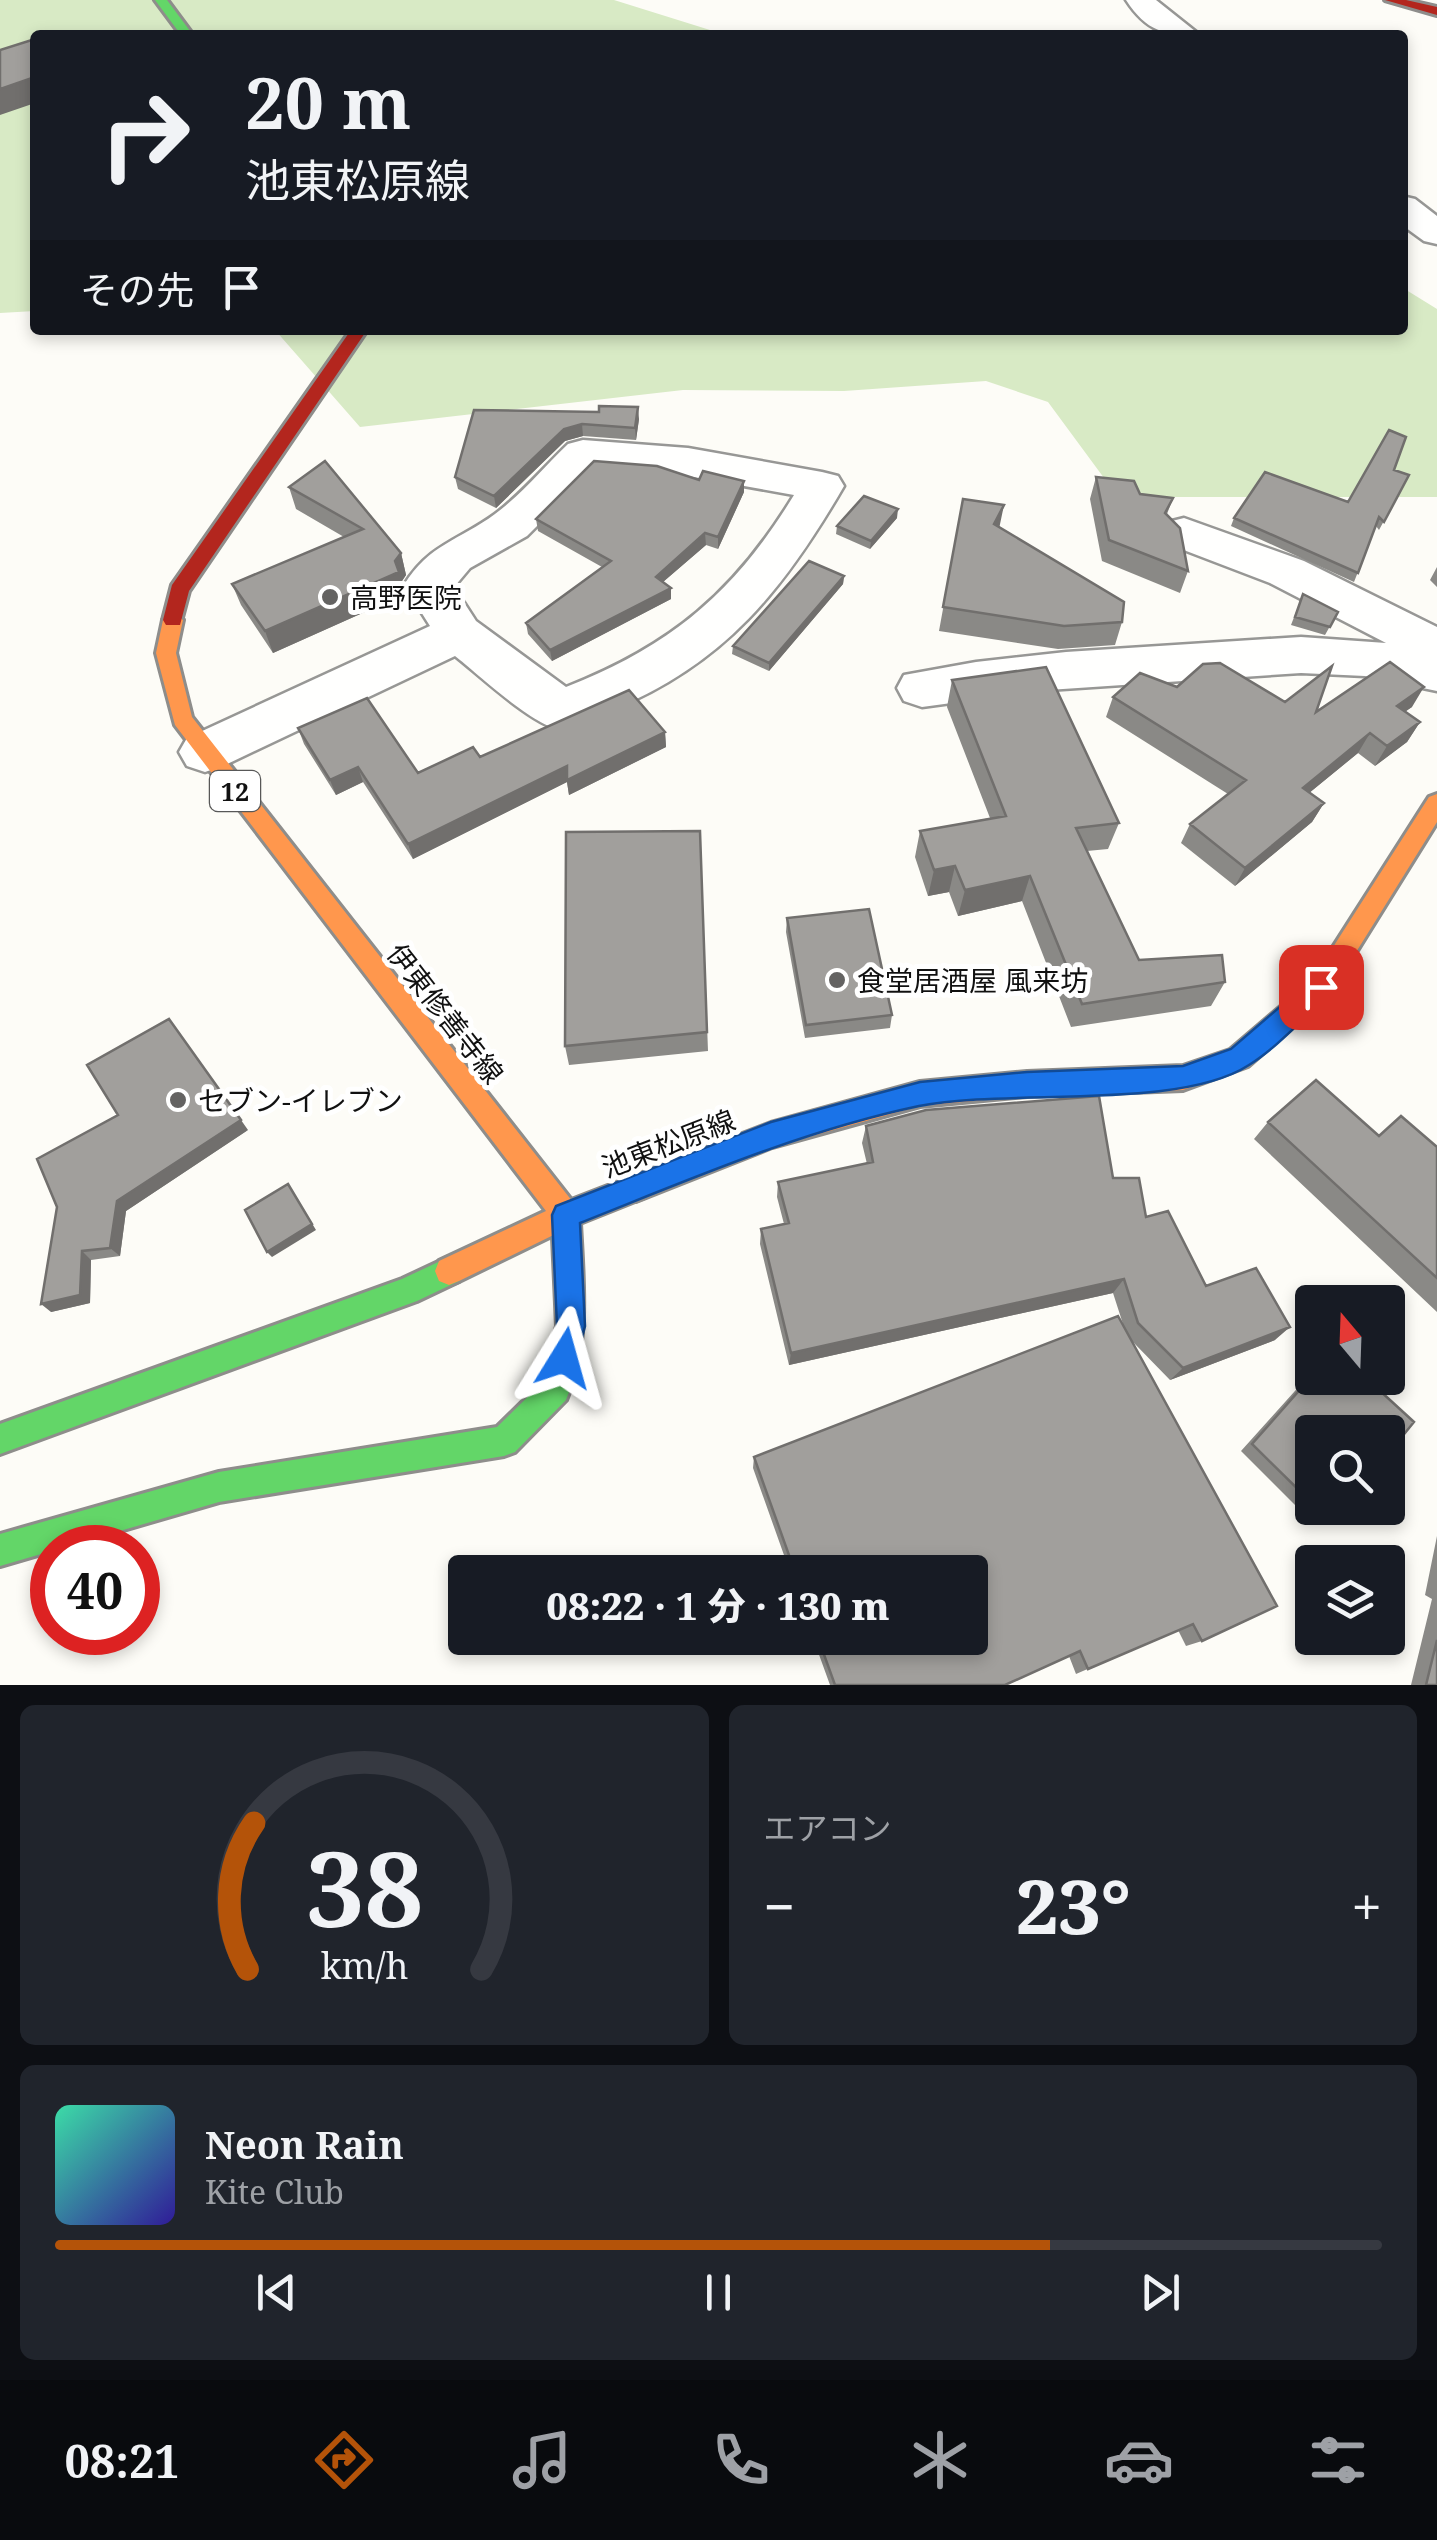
<!DOCTYPE html>
<html lang="ja">
<meta charset="utf-8">
<style>
:root{--surface:#171b24;--page:#20242c;--text:#f1f3f6;--muted:#9ea1a6;--line:#363941;--accent:#b45309}
body{margin:0;font-family:"Noto Serif","Noto Sans JP",serif;background:var(--page);color:var(--text);height:100vh;display:flex;flex-direction:column;font-size:38px;white-space:nowrap}
*{box-sizing:border-box;margin:0}
p{font-size:32px;color:var(--muted)}
.icon{flex:none;width:55px;height:55px;fill:none;stroke:currentColor;stroke-width:2;stroke-linecap:round;stroke-linejoin:round}
.map{position:relative;height:1685px;overflow:hidden}
.details{display:flex;flex-direction:column;gap:20px;padding:20px;background:#0d0f14;flex:1}
.details>*{flex:none}
.top-card{position:absolute;left:30px;top:30px;width:1378px;height:305px;border-radius:10px;box-shadow:0 5px 15px #0003;background:#171b24;color:var(--text);overflow:hidden}
.needle{width:65px;rotate:341deg}
.fabs{position:absolute;left:1295px;top:1285px;display:grid;gap:20px}
.fabs a{display:grid;place-items:center;width:110px;height:110px;border-radius:10px;background:var(--surface);box-shadow:0 5px 15px #0003;font-size:50px}
.speed{position:absolute;left:30px;top:1525px;display:flex;gap:20px;font-size:50px;font-weight:700;text-align:center}
.speed>*{display:grid;place-content:center;width:130px;height:130px;border-radius:50%;background:var(--surface);box-shadow:0 5px 15px #0003;line-height:1}
.speed .limit{border:15px solid #d22;background:#fff;color:#111}
.pin{position:absolute;display:grid;place-items:center;width:85px;height:85px;color:#fff;margin:-42px;border-radius:20px;box-shadow:0 5px 15px #0006}
.me{position:absolute;width:110px;margin:-55px;rotate:8deg;stroke-linejoin:round;filter:drop-shadow(0 0 8px #0008)}
.turn{display:flex;align-items:center;gap:35px;height:210px;padding:0 50px;font-size:45px}
.turn .icon{width:130px;height:130px;stroke-width:2.5}
.turn b{display:block;font-size:70px;line-height:85px}
.then{display:flex;align-items:center;height:95px;padding:0 50px;background:#0003;gap:20px;font-size:38px}
.big{font-size:75px;font-weight:800;line-height:1.1}
.details .tile{flex:1;display:flex;flex-direction:column;justify-content:center;gap:15px;min-width:0;padding:0 35px;border-radius:15px;background:var(--page)}
.details .dial{align-items:center;gap:0}
.dial svg{height:260px;overflow:visible;fill:none;stroke:var(--line);stroke-width:7;stroke-linecap:round;text-anchor:middle}
.dial text{fill:var(--text);stroke:none}
.song{display:flex;align-items:center;gap:30px}
.cover{width:120px;height:120px;border-radius:15px;background:linear-gradient(135deg,hsl(160 70% 55%),hsl(250 70% 35%))}
.played{height:10px;border-radius:5px;background:linear-gradient(90deg,var(--accent) 75%,var(--line) 75%)}
.keys{display:flex;justify-content:space-around;direction:ltr}
.heat{display:flex;justify-content:space-between;align-items:center;font-size:55px;direction:ltr}
.details .tiles{flex:1;display:grid;gap:20px;grid-template-columns:1fr 1fr}
.tile:last-child{grid-column:span 2}
.trip{position:absolute;left:448px;top:1555px;width:540px;height:100px;border-radius:10px;background:var(--surface);box-shadow:0 5px 15px #0003;font-weight:800;line-height:100px;text-align:center}
.tabs{display:flex;height:160px;justify-content:space-around;align-items:center;background:#090b0e;color:var(--muted)}
.tabs .icon{width:70px;height:70px}
.tabs .current{color:var(--accent)}
.tabs b{font-size:45px;color:var(--text)}
.map>svg:first-child{display:block}
</style>
<div class="map">
<svg width="1437" height="1685" viewBox="0 0 1437 1685">
<rect width="100%" height="100%" fill="#fdfcf7"/>
<path fill="#d8eac5" d="M0,0H614L726,35H35V311L0,313Z
M1403,288L1437,309V497H1118L1048,402L986,381L844,391L683,390L360,427L275,330H1402Z"/>
<g fill="none" stroke-linecap="round" stroke-linejoin="round">
<g stroke="#979795" stroke-width="5">
<path id="street" d="M1126,0H1156L1200,35C1164,35 1147,32 1126,0Z
M1402,196L1415,199L1437,216V244L1424,241L1402,225Z
M583,440L688,448L822,472L838,476L844,486C784,589 725,664 612,710C597,716 577,729 562,729C537,730 476,672 455,656L223,766L205,772L187,766L179,752L187,738L430,626L404,585C429,544 460,540 495,514C521,495 544,467 568,444ZM594,469L688,476L794,495C735,592 671,646 566,687L476,621L454,587L470,568L527,536Z
M1184,518L1304,561L1437,627V691L1365,676L1301,673L1048,690L922,707L904,701L897,688L904,675L976,662L1066,652L1301,637L1386,643L1270,583L1168,544L1161,533L1168,522Z"/>
</g>
<g stroke="#8e8d8b" stroke-width="6">
<path id="fast" d="M155,0H167L193,35H181Z
M636,1175L645,1179L649,1188L645,1197L580,1223C583,1283 590,1343 566,1400L515,1452L504,1456L219,1502L0,1566V1534L219,1472L497,1427L543,1382L557,1326L552,1215L556,1206Z
M449,1257L459,1261L463,1271L459,1281L417,1301L0,1454V1424L402,1279Z"/>
</g>
<g stroke="#8e8d8b" stroke-width="6">
<path id="slow" d="M173,613L183,620L176,653L192,717L576,1206L580,1215L576,1224L459,1281L449,1285L439,1281L435,1271L439,1261L546,1211L175,725L156,653L163,620Z
M1437,794V822L1330,994L1248,1066L1183,1090L1027,1096L920,1106L772,1147L636,1201L627,1197L623,1188L627,1179L636,1175L771,1123L920,1082L1027,1072L1183,1066L1230,1050L1312,980L1429,797Z"/>
</g>
<g stroke="#8e8d8b" stroke-width="6">
<path id="jam" d="M1385,0H1406L1437,7V15Z
M351,330H367L189,591L180,625H166L163,620L172,585Z"/>
</g>
<use href="#street" fill="#fffffe" fill-rule="evenodd"/>
<use href="#fast" fill="#63d668" fill-rule="evenodd"/>
<use href="#slow" fill="#ff974d" fill-rule="evenodd"/>
<use href="#jam" fill="#b3261e" fill-rule="evenodd"/>
</g>
<path fill="#8a8986" d="M474,410L639,419L636,440L583,436L565,441L496,508L458,489L455,477Z
M325,461L401,553L406,575L402,581L405,594L273,653L241,605L232,584L344,537L296,509L289,487Z
M1394,470L1409,475L1379,530L1376,526L1354,582L1231,526L1234,518L1348,502Z
M1096,477L1140,494L1173,498L1167,514L1188,571L1180,593L1102,561L1090,499Z
M699,480L744,481V492L718,549L706,545L663,582L671,588V599L552,661L528,634L526,623L602,567L538,531L536,519Z
M963,499L1122,622L1115,645L1058,649L939,631Z
M897,518L870,549L836,534L837,526Z
M1437,567V587L1430,580Z
M844,576L843,584L769,671L732,654L733,646Z
M1303,594L1338,612L1325,635L1291,625Z
M952,680L1119,823L1108,849L1087,851L1139,960L1225,982L1211,1006L1071,1027L1022,901L958,916L949,892L928,896L915,857L920,831L990,818L947,707Z
M1177,687L1285,702L1316,712L1412,707L1405,711L1420,722L1407,742L1375,766L1358,753L1309,793L1324,803L1312,822L1235,886L1181,843L1190,824L1228,794L1106,717L1113,697Z
M298,728L418,773L480,757L665,732L666,747L569,795L567,782L413,859L363,782L336,795L304,744Z
M700,831L708,1051L569,1065L565,1046Z
M787,918L892,1015L890,1028L805,1038L786,932Z
M1268,1122L1379,1136L1437,1147V1312L1254,1139Z
M866,1126L1113,1178L1206,1286L1275,1340L1170,1380L1133,1342L1202,1641L1186,1646L1178,1630L1076,1674L1069,1656L1005,1685H830L813,1638H970V1572H790L753,1468L754,1457L1123,1324L1113,1293L789,1365L760,1244L761,1229L784,1224L777,1197L778,1182L867,1164L862,1143Z
M248,1130L126,1211L120,1256L91,1260L90,1303L51,1312L57,1207Z
M1312,1372V1503L1300,1510L1241,1451Z
M1437,1536V1685H1411L1432,1599L1425,1595Z"/>
<path fill="#716f6d" d="M35,77V103L0,115V89Z
M638,407L639,419L636,440L635,428Z
M582,424L583,436L565,441L496,508L494,496L564,429Z
M744,481V492L718,549V537Z
M1004,505L999,529L994,524Z
M898,509L897,518L870,549L871,541Z
M705,533L706,545L656,588V577Z
M401,553L406,575L402,581L405,594L273,653L265,631L395,561Z
M844,576L843,584L769,671V663Z
M671,588V599L552,661L550,650Z
M1424,687L1412,707L1385,726L1397,706Z
M1420,722L1407,742L1375,766L1387,746Z
M665,732L666,747L569,795L567,782L413,859L408,844L567,766Z
M1370,733L1358,753L1292,807L1303,788Z
M358,767L363,782L336,795L330,780Z
M1324,803L1312,822L1235,886L1245,868Z
M955,866L949,892L928,896L934,870Z
M1030,876L1022,901L958,916L965,890Z
M241,1120L248,1130L126,1211L120,1256L110,1248L117,1201Z
M288,1184L316,1230L272,1257L267,1252Z
M82,1251L91,1260L90,1303L51,1312L41,1304Z
M1124,1279L1113,1293L789,1365L791,1353Z
M1290,1327L1275,1340L1170,1380L1183,1368Z"/>
<path fill="#a19f9c" stroke="#716f6d" stroke-width="2.5" d="M35,39V77L0,89V50Z
M599,406L638,407L635,428L582,424L564,429L494,496L455,477L474,410L599,412Z
M1389,430L1406,437L1394,470L1409,475L1384,522L1379,517L1358,573L1234,518L1265,472L1348,502Z
M325,461L401,553L395,561L399,572L265,631L232,584L363,529L289,487Z
M594,461L657,466L699,480L703,471L744,481L718,537L705,533L656,577L671,588L550,650L526,623L611,561L536,519Z
M1096,477L1134,481L1140,494L1173,498L1165,513L1180,528L1188,571L1109,540Z
M864,496L898,509L871,541L837,526Z
M963,499L1004,505L994,524L1124,602L1122,622L1064,626L943,607Z
M809,561L844,576L769,663L733,646Z
M1303,594L1338,612L1330,627L1295,617Z
M1390,662L1424,687L1397,706L1420,722L1387,746L1370,733L1303,788L1324,803L1245,868L1190,824L1246,780L1113,697L1140,673L1177,687L1203,664L1220,663L1285,702L1332,666L1316,712Z
M1046,667L1119,823L1076,828L1139,960L1222,955L1225,982L1082,1004L1030,876L965,890L955,866L934,870L920,831L1006,816L952,680Z
M629,690L665,732L567,780V766L408,844L358,767L330,780L298,728L367,698L418,773L473,747L480,757Z
M700,831L707,1032L565,1046L566,832Z
M869,909L892,1015L806,1025L787,918Z
M169,1019L241,1120L117,1201L110,1248L82,1251L80,1295L41,1304L57,1207L37,1159L118,1115L87,1065Z
M1316,1080L1379,1136L1401,1116L1437,1147V1278L1268,1122Z
M1099,1096L1113,1178H1139L1146,1217L1168,1211L1206,1286L1256,1268L1290,1327L1183,1368L1138,1323L1124,1279L791,1353L761,1229L789,1223L778,1182L873,1162L866,1126L926,1110Z
M288,1184L312,1224L267,1252L245,1210Z
M1118,1316L1277,1606L1202,1641L1193,1624L1088,1669L1080,1651L1005,1685H835L818,1638H970V1572H795L754,1457Z
M1312,1376L1366,1378L1414,1422L1388,1454V1432H1312V1503L1252,1444Z
M1437,1640V1685H1426Z"/>
<path fill="#1a73e8" stroke="#114b97" stroke-width="2.5" d="M1321,976L1330,979L1333,987L1330,995C1304,1017 1278,1047 1249,1065C1178,1111 1008,1088 919,1106C801,1131 691,1179 580,1223L585,1326L574,1368L564,1373L553,1368L549,1358L557,1326L552,1215L556,1206L771,1122L920,1082L1027,1072L1183,1066L1231,1049L1312,979Z"/>
<g fill="#646362" stroke="#fff" stroke-width="4">
<circle cx="330" cy="597" r="10"/>
<circle cx="837" cy="980" r="10"/>
<circle cx="178" cy="1100" r="10"/>
</g>
<g text-anchor="middle" dominant-baseline="central" stroke-width="10" stroke-linejoin="round" paint-order="stroke">
<rect fill="#fff" stroke="#585858" stroke-width="2.5" x="210" y="771" width="50" height="40" rx="8"/>
<g font-size="25" font-weight="bold" fill="#111">
<text x="235" y="791">12</text>
</g>
<g font-size="28" fill="#111" stroke="#fff" text-anchor="start">
<text x="350" y="597">高野医院</text>
<text x="857" y="980">食堂居酒屋 風来坊</text>
<text x="198" y="1100">セブン-イレブン</text>
</g>
<g font-size="28" fill="#111" stroke="#fff">
<text transform="translate(446 1013) rotate(52)">伊東修善寺線</text>
<text transform="translate(668 1143) rotate(-21)">池東松原線</text>
</g>
</g>
</svg>
<div class="fabs">
<a><svg class="needle" viewBox="-14 -14 28 28"><path d="M0-13l5 13h-10z" fill="#e53935"/><path d="M0 13l5-13h-10z" fill="#9ea1a6"/></svg></a>
<a><svg class="icon" aria-label="search" viewBox="0 0 24 24"><circle cx="10" cy="10" r="6"/><path d="M15 15l6 6"/></svg></a>
<a><svg class="icon" aria-label="layers" viewBox="0 0 24 24"><path d="M12 4l9 5-9 5-9-5zM3 14l9 5 9-5"/></svg></a>
</div>
<div class="speed"><div class="limit">40</div></div>
<div class="pin" style="left:1321px;top:987px;background:#d93025"><svg class="icon" aria-label="arrive" viewBox="0 0 24 24"><path d="M6 21V4h12l-3 4 3 4H6"/></svg></div>
<svg class="me" style="left:564px;top:1358px" viewBox="-20 -20 40 40"><path d="M0-17L14 15 0 8-14 15z" fill="#1a73e8" stroke="#fff" stroke-width="4"/></svg>
<div class="trip">08:22 · 1 分 · 130 m</div>
<div class="top-card">
<div class="turn"><svg class="icon" aria-label="right" viewBox="0 0 24 24"><path d="M7 20v-9h11M14 6l5 5-5 5"/></svg><div><b>20 m</b>池東松原線</div></div>
<div class="then">その先<svg class="icon" aria-label="arrive" viewBox="0 0 24 24"><path d="M6 21V4h12l-3 4 3 4H6"/></svg></div>
</div>
</div>
<section class="details">
<div class="tiles">
<div class="tile dial"><svg viewBox="0 0 100 80">
<path d="M14 69A42 42 0 1 1 86 69"/>
<path d="M14 69A42 42 0 0 1 16 24" stroke="#b45309"/>
<text x="50" y="56" font-size="32" font-weight="700">38</text>
<text x="50" y="72" font-size="11">km/h</text>
</svg></div>
<div class="tile"><p>エアコン</p>
<div class="heat"><a>−</a><b class="big">23°</b><a>+</a></div>
</div>
<div class="tile">
<div class="song"><i class="cover"></i><div><b>Neon Rain</b><p>Kite Club</p></div></div>
<div class="played"></div>
<div class="keys"><svg class="icon" aria-label="previous" viewBox="0 0 24 24"><path d="M18 5L8 12l10 7zM5 5v14"/></svg><svg class="icon" aria-label="pause" viewBox="0 0 24 24"><path d="M8 5v14M16 5v14"/></svg><svg class="icon" aria-label="next" viewBox="0 0 24 24"><path d="M6 5l10 7-10 7zM19 5v14"/></svg></div>
</div>
</div>
</section>
<nav class="tabs">
<b>08:21</b>
<svg class="icon current" aria-label="directions" viewBox="0 0 24 24"><path d="M12 3l9 9-9 9-9-9zM9 14v-3h6M13 9l2 2-2 2"/></svg>
<svg class="icon" aria-label="music" viewBox="0 0 24 24"><path d="M9 18V5l10-2v13"/><circle cx="6" cy="18" r="3"/><circle cx="16" cy="16" r="3"/></svg>
<svg class="icon" aria-label="phone" viewBox="0 0 24 24"><path d="M5 4h4l2 5-3 2q2 4 5 5l2-3 5 2v4C11 20 4 13 5 4z"/></svg>
<svg class="icon" aria-label="climate" viewBox="0 0 24 24"><path d="M12 3v18M4 7l16 10M4 17L20 7"/></svg>
<svg class="icon" aria-label="car" viewBox="0 0 24 24"><path d="M5 17H2v-5l4-1 3-4h7l3 4 3 1v5h-3M9 17h6M6 11h13"/><circle cx="7" cy="17" r="2"/><circle cx="17" cy="17" r="2"/></svg>
<svg class="icon" aria-label="filters" viewBox="0 0 24 24"><path d="M4 7h16M4 17h16"/><circle cx="9" cy="7" r="2"/><circle cx="15" cy="17" r="2"/></svg>
</nav>
